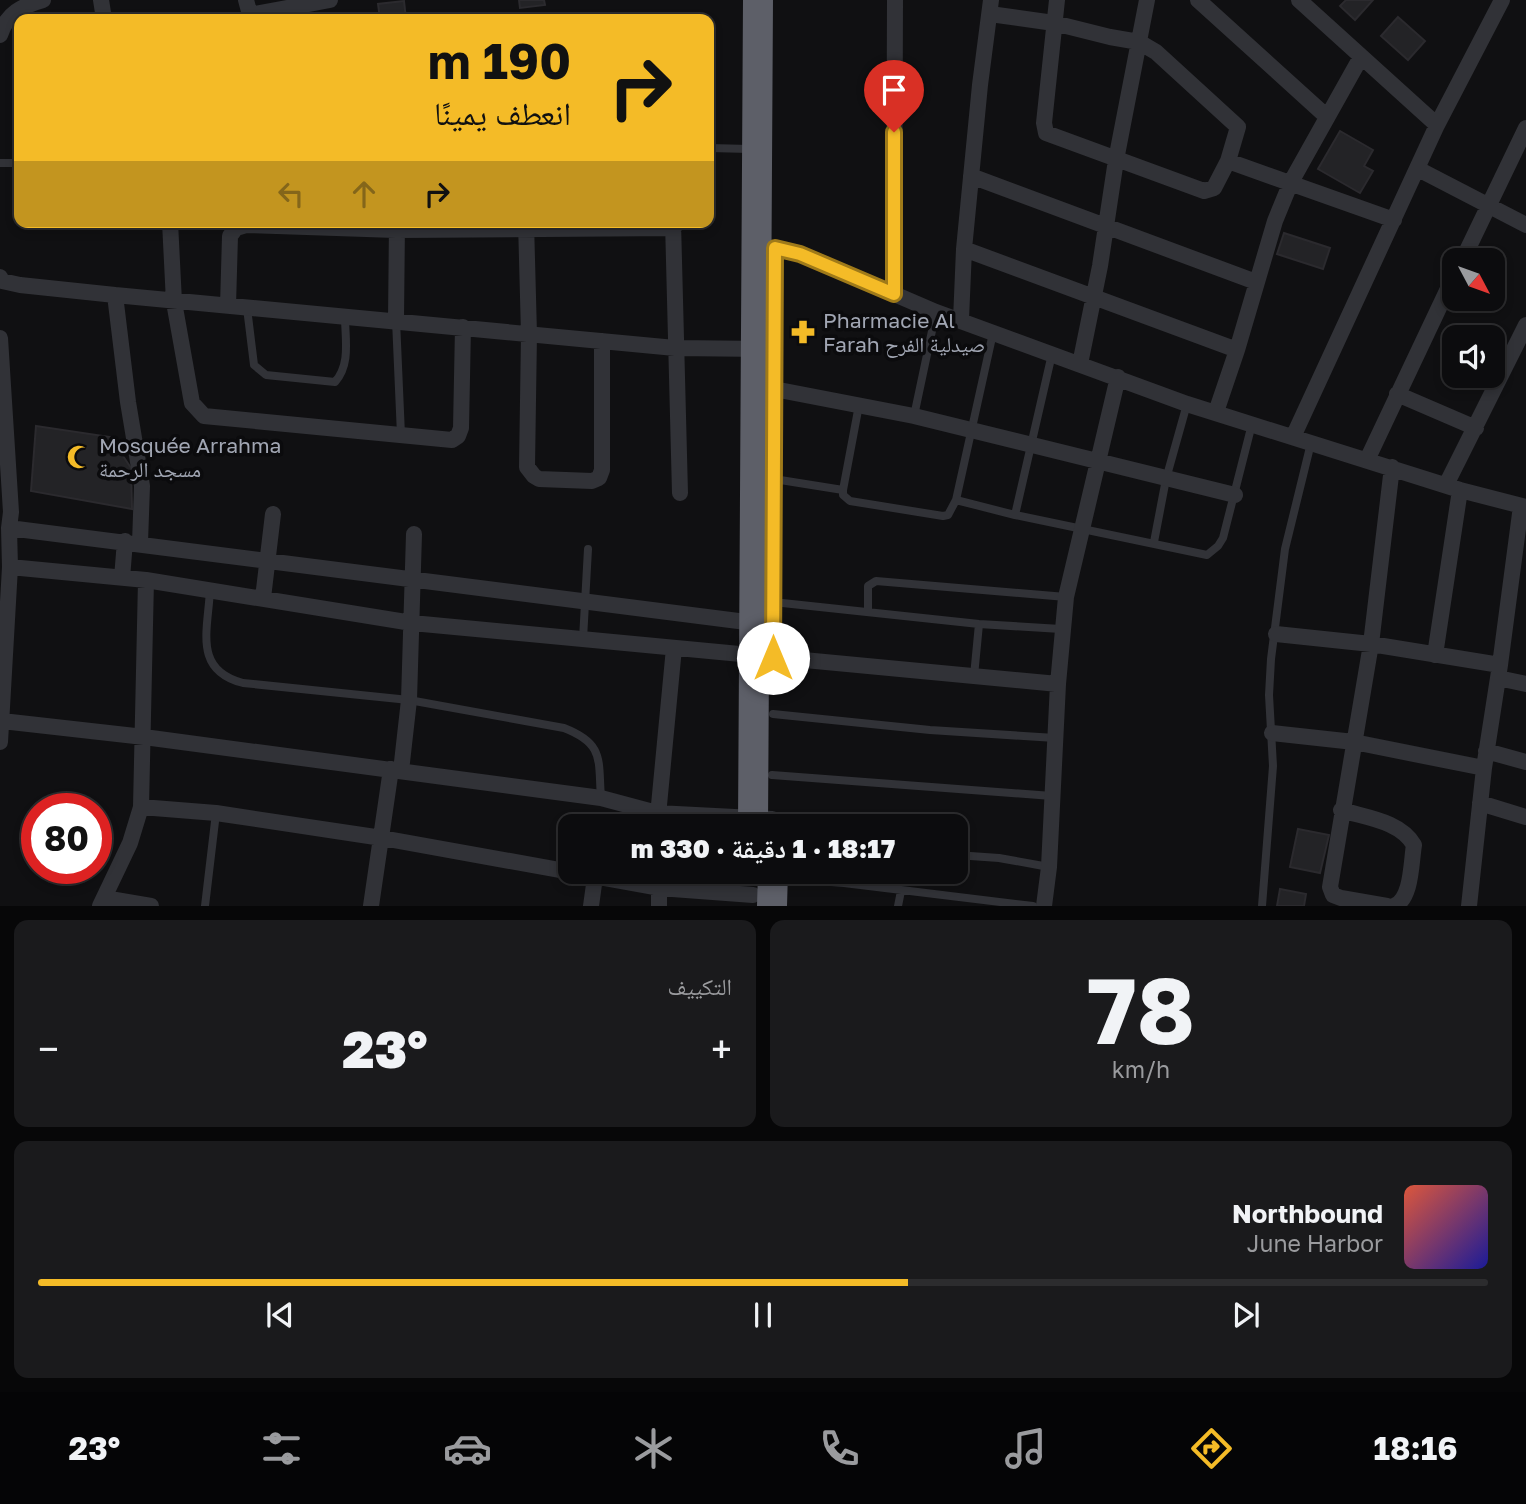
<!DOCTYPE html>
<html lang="ar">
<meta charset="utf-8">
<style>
:root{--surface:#0c0c0e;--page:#1a1a1c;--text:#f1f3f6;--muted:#9a9b9e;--line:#2c2c2e;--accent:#f4bb27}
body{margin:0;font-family:"Golos Text","Noto Naskh Arabic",sans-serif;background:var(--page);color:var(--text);direction:rtl;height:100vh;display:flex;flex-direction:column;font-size:26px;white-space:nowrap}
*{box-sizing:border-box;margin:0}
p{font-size:23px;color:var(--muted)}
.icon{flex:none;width:38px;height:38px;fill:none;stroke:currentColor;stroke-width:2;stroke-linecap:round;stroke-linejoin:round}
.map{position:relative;height:906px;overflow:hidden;direction:ltr}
.side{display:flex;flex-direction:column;gap:14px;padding:14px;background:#070708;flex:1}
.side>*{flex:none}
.banner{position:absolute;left:14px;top:14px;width:700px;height:214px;border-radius:14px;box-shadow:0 4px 10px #0003,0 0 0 2px var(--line);direction:rtl;background:#f4bb27;color:#111;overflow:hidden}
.needle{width:46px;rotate:131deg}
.fabs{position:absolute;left:1442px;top:248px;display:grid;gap:14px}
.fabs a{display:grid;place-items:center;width:63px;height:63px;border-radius:14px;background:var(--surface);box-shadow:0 4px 10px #0003,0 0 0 2px var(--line);font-size:35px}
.speed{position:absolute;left:21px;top:793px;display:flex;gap:14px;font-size:35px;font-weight:700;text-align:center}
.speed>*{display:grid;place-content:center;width:91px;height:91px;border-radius:50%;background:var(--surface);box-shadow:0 4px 10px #0003,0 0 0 2px var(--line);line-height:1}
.speed .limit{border:10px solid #d22;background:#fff;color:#111}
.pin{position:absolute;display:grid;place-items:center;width:60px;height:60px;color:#fff;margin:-72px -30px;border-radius:50% 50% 50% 0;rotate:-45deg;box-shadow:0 0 7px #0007}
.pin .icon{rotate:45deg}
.me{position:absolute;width:77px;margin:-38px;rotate:0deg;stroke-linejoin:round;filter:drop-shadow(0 0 5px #0008)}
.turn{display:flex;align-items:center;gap:24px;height:147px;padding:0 28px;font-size:32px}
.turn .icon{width:91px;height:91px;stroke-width:2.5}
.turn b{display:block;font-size:49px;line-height:60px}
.lanes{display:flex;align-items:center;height:66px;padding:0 28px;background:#0003;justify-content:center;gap:35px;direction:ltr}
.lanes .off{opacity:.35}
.big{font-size:52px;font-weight:800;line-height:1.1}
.side .card{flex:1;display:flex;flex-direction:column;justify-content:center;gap:10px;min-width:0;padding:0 24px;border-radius:14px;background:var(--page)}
.side .dial{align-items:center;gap:0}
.dial b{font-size:91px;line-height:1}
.song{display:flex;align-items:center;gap:21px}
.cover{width:84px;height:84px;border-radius:10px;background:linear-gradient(135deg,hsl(10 70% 55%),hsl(240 70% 35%))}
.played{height:7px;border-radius:4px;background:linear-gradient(90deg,var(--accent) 60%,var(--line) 60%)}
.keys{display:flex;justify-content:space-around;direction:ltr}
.heat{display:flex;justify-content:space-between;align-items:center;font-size:38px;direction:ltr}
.side .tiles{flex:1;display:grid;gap:14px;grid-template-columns:1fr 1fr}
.card:last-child{grid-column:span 2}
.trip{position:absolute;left:558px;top:814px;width:410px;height:70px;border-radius:14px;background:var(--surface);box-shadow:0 4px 10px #0003,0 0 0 2px var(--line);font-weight:800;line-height:70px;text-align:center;direction:rtl}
.tabs{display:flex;height:112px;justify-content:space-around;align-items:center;background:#050506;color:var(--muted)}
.tabs .icon{width:49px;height:49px}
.tabs .current{color:var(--accent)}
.tabs b{font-size:32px;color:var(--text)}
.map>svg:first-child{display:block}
</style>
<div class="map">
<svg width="1526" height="906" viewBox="0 0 1526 906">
<rect width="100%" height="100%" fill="#101012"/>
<path fill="#232326" stroke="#2b2a2e" stroke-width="2" d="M519,0H544L545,5L520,8Z
M1346,0H1373L1355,20L1340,6Z
M404,1L406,19H380L378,4Z
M1398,17L1425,41L1408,60L1381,36Z
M1340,131L1373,150L1364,166L1373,171L1360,193L1318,169Z
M1284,233L1330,248L1323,269L1277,254Z
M36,426L117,438V447L131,468L132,509L31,491Z
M1298,829L1329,835L1320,873L1290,867Z
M1280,889L1306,894L1304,906H1277Z"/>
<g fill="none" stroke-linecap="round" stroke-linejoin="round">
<path stroke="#313237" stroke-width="8" d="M709,148L750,149
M0,163H19
M247,308L254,365L266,375L335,382C351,364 345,339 345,316
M396,320L401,435
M859,405L843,490V495L850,501L943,516L948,515L956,500L993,333
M914,416L936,312
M774,479L843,490
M956,500L1015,515L1207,555L1218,546L1223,538L1252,424
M1015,515L1052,354
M1154,542L1166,479L1187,404
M210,590C208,630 193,670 243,683L409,700L564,728C605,744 598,760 601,798
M773,602L979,624L1061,629
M868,612V586L876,581L1066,597
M583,639L588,549
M974,676L979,624
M773,714L930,730L1055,738
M772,775L1052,796
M956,855L999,858L1049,867
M779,878L844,883L1033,906
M205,906L216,813
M898,906L901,891
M1262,906L1273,766L1269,695L1271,659L1285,549L1311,443"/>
<path stroke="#313237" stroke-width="16" d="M101,0L104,19
M246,0L250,15L330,0
M1198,0L1326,116
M1299,0L1437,125
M990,14L1054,23L1110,37L1139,42L1156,52L1238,127L1228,161L1214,188L1204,191L1046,133L1044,123L1057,0
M0,35C7,13 22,6 43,0
M1228,161L1394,220
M1418,169L1526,225
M971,176L1256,282
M170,222L174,302L192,403L204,416L452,440L458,436L461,428L463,327
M526,222L529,334L527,467L534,476L539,479L592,481L599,478L602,470V341
M673,222L680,493
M757,247L775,248L801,254L936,312L1187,404L1460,490L1526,507
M964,249L1237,350
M1462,261L1526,128
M0,277L2,281L20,285L115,295
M894,294L895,0
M228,306L230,236L236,228L246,225L396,230L674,228
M396,320L397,222
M961,320L964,249L980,85L991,0
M0,338L11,512L9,528L10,567
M1080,364L1100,266L1116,160L1147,0
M774,389L914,416L1235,495
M1397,394L1476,428
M1216,412L1237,350L1275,221L1291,182L1361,57
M1293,437L1437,125L1502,0
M1367,460L1454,276
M1446,485L1526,325
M9,528L754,623
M140,543L142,486L128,402L115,295L675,348L774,349
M122,578L125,541
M263,598L273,514
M1276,634L1371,644L1500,665L1521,506
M1435,655L1460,490
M1498,678L1526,684
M2,721L144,737L601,798L657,813L772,819
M1272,733L1354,742L1484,768L1469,906
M0,742L10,567L146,580L412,623L1058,684
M1486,751L1526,762
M1484,768L1500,665
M401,771L409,700L414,534
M1480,803L1526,817
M141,807L216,813L382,838L659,888L753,895
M1341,810C1367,818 1400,821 1414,845C1411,862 1412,899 1394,906
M657,826L674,648
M659,872V906
M104,898L151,906
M100,906L130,843L141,807L146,580
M371,906L391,769
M591,906L595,877
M1044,906L1049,867L1058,684L1066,597L1118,377
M1387,906L1341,898L1333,895L1330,887L1371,644L1392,467"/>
<path stroke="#5d5f68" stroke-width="30" d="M753,826L758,0
M772,906L773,872"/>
</g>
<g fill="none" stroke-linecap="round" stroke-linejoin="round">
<g stroke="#9f7a19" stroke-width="18">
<path id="route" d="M773,658L775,248L800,254L894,294V132"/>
</g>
<use href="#route" stroke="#f4bb27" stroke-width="12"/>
</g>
<defs>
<g id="pharmacy-bare" transform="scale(1.89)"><path d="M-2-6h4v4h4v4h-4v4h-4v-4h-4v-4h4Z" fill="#f4bb27" stroke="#0b0b0d" stroke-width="2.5" paint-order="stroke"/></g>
<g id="mosque-bare" transform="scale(1.89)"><path d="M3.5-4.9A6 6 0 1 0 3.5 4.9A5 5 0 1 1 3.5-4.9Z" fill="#f4bb27" stroke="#0b0b0d" stroke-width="2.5" paint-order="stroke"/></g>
</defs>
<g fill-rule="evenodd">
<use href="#pharmacy-bare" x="803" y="332"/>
<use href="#mosque-bare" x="79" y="457"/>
</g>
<g text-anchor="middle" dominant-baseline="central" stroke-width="7" stroke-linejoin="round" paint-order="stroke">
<g font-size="21" fill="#a1a6b3" stroke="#0b0b0d" text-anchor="start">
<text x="823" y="320">Pharmacie Al<tspan x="823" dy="24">Farah صيدلية الفرح</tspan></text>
<text x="99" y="445">Mosquée Arrahma<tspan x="99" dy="24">مسجد الرحمة</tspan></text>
</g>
</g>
</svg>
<div class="fabs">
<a><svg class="needle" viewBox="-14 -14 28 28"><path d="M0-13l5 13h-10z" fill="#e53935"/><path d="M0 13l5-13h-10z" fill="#9a9b9e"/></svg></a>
<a><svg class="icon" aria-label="sound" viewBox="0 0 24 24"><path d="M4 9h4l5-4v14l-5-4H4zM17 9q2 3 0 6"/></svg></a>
</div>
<div class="speed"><div class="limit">80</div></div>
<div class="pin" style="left:894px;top:132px;background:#d93025"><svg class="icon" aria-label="arrive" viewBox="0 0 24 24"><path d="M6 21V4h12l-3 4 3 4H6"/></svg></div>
<svg class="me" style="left:773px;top:658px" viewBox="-20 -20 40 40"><circle r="19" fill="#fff"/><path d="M0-13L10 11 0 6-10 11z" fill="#f4bb27"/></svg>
<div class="trip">18:17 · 1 دقيقة · 330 m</div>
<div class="banner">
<div class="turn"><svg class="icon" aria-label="right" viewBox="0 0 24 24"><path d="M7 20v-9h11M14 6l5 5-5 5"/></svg><div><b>190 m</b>انعطف يمينًا</div></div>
<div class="lanes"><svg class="icon off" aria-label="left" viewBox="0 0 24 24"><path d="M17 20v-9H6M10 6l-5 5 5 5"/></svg><svg class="icon off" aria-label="ahead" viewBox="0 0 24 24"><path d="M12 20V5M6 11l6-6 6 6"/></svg><svg class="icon" aria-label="right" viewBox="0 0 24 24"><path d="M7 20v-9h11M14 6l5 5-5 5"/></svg></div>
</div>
</div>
<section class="side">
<div class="tiles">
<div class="card dial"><b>78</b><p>km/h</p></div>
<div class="card"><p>التكييف</p>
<div class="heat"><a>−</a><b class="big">23°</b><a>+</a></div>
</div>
<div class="card">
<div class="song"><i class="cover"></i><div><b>Northbound</b><p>June Harbor</p></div></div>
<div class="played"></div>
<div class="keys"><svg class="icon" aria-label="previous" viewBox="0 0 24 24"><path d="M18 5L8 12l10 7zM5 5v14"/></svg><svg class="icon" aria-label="pause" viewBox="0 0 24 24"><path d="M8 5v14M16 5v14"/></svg><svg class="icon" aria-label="next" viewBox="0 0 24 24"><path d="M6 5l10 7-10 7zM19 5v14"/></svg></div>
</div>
</div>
</section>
<nav class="tabs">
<b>18:16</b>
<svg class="icon current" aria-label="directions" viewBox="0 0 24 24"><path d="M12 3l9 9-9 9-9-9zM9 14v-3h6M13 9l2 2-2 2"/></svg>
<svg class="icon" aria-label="music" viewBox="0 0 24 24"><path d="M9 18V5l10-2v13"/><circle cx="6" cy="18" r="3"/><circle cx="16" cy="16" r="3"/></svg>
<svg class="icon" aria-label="phone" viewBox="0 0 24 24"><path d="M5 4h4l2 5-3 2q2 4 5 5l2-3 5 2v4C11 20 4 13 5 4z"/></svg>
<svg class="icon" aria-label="climate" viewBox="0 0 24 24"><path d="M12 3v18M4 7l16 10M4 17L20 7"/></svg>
<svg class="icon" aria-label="car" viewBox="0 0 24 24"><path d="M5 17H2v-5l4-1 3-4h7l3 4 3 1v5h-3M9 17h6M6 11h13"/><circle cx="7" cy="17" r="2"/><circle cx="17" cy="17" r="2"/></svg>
<svg class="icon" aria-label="filters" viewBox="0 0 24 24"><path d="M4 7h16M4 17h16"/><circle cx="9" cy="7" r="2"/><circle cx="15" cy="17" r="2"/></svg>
<b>23°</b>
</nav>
